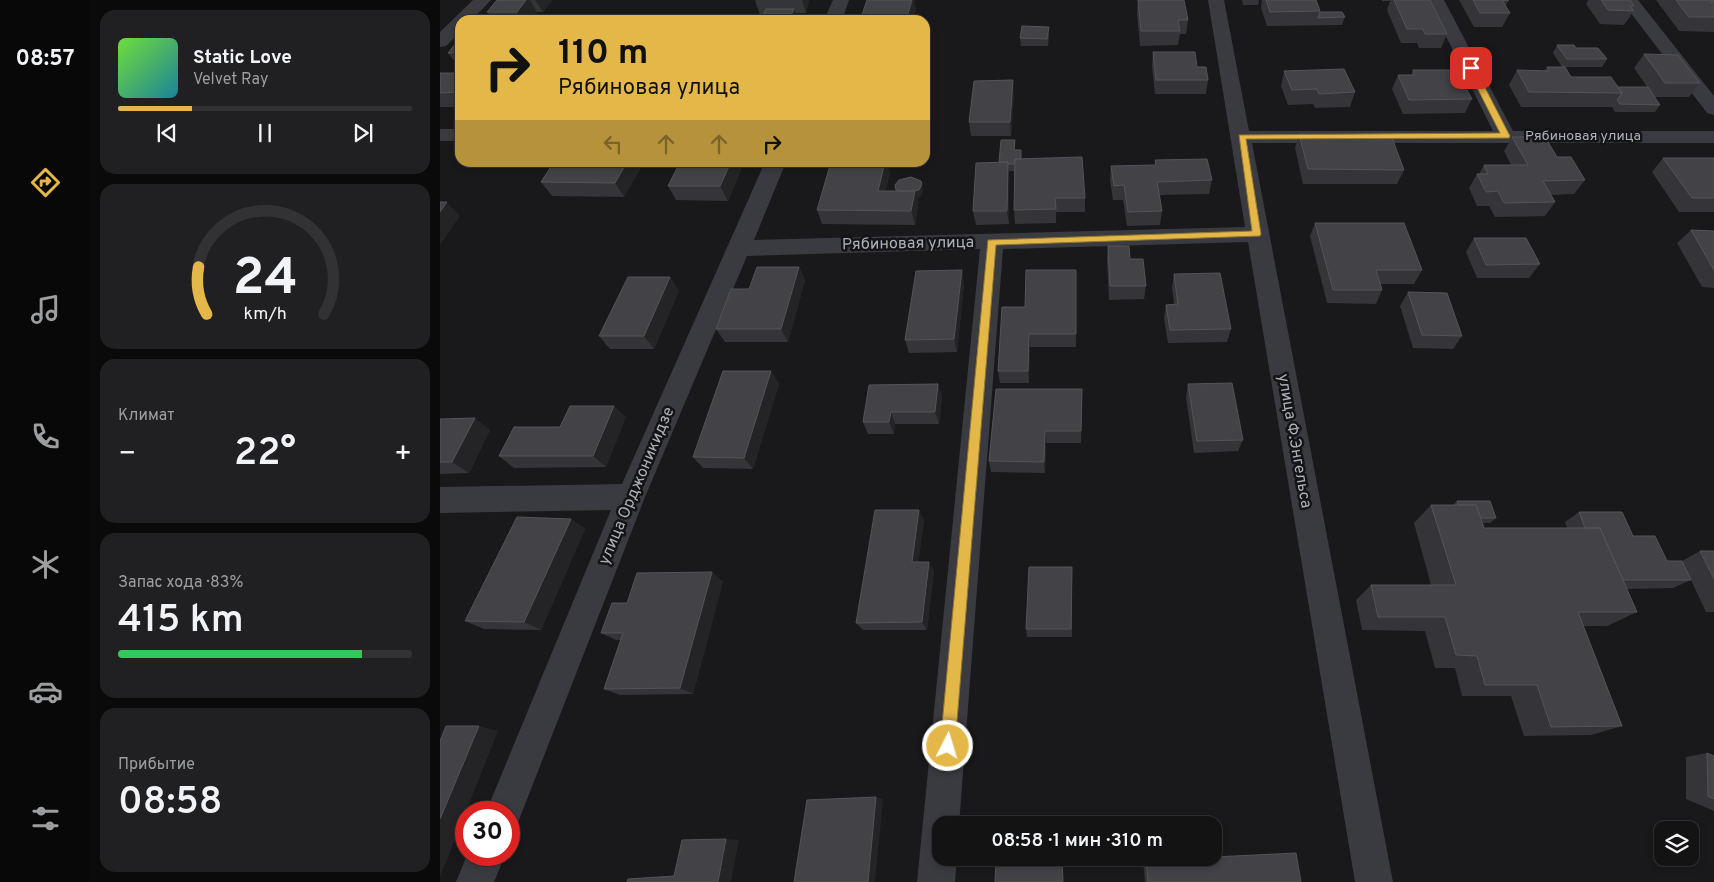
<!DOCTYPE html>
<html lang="ru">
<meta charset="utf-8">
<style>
:root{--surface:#131314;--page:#202022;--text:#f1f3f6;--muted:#9d9ea0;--line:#323234;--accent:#e4b749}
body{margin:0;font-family:Overpass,sans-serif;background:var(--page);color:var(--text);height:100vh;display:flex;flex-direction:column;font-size:19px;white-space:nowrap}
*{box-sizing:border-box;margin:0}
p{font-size:16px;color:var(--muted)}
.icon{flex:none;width:28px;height:28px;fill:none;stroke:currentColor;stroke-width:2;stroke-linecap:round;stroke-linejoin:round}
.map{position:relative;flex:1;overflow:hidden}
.details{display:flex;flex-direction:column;gap:10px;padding:10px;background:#0a0a0b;width:350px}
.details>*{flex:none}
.guide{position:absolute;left:15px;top:15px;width:475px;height:152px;border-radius:15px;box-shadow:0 2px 8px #0003,0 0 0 1px var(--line);background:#e4b749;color:#111;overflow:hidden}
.buttons{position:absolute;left:1214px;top:821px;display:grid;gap:10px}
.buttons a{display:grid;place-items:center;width:45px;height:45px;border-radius:10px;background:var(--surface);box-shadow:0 2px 8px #0003,0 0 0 1px var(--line);font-size:25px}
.speed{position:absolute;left:15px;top:801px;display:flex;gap:10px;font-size:25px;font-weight:700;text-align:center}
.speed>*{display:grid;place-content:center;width:65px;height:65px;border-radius:50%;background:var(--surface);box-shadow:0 2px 8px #0003,0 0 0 1px var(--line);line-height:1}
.speed .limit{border:8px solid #d22;background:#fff;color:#111}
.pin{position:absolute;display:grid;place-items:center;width:42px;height:42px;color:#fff;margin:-21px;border-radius:10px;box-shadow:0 2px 8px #0006}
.me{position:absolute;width:55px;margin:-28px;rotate:5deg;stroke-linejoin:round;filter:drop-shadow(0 0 4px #0008)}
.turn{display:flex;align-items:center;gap:18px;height:105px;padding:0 20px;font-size:22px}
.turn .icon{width:65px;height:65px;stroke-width:2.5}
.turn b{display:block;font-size:35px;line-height:42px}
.lanes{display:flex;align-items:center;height:48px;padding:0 20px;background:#0003;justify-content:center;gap:25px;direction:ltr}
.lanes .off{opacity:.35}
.big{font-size:38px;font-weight:600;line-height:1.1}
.details .tile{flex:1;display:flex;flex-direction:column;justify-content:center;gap:8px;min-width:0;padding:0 18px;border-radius:15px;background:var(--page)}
.details .dial{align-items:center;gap:0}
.dial svg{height:130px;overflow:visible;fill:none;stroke:var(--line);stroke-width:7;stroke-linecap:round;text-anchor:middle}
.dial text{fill:var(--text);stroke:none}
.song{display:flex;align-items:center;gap:15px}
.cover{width:60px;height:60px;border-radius:8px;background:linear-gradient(135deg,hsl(100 70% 55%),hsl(190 70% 35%))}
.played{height:5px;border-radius:2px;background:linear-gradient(90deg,var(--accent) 25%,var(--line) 25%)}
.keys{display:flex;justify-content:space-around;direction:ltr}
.heat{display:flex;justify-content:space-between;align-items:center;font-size:28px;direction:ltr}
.charge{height:8px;border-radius:4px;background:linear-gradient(90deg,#34c759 83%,var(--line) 0)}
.trip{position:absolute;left:492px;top:816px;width:290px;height:50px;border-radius:15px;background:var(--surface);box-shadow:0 2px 8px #0003,0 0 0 1px var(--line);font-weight:600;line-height:50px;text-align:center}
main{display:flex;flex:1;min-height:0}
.menu{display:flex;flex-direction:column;width:90px;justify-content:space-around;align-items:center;background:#080808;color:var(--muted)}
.menu .icon{width:35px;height:35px}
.menu .selected{color:var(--accent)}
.menu b{font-size:22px;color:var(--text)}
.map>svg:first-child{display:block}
</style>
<main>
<nav class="menu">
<b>08:57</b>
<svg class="icon selected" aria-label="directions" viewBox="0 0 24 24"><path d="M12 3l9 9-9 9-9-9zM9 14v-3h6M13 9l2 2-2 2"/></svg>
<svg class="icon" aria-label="music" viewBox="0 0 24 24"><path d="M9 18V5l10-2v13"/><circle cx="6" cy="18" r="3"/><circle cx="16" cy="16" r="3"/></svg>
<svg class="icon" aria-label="phone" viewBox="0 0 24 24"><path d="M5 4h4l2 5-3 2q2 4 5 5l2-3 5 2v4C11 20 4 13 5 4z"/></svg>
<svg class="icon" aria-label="climate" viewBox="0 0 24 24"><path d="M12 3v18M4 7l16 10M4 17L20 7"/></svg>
<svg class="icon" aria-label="car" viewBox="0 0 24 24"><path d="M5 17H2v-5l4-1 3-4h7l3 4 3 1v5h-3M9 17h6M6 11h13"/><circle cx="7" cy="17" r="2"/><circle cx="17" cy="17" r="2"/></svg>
<svg class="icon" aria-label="filters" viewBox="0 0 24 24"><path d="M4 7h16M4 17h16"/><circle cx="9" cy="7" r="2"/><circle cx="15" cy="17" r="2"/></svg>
</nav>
<section class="details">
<div class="tile">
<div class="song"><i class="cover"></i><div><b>Static Love</b><p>Velvet Ray</p></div></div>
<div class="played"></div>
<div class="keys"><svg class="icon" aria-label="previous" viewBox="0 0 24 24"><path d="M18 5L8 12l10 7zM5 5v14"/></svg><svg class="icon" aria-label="pause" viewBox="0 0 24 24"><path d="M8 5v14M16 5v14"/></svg><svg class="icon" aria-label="next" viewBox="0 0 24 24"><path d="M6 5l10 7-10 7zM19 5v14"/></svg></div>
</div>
<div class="tile dial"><svg viewBox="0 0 100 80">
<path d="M14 69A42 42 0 1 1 86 69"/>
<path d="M14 69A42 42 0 0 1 9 40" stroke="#e4b749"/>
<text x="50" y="56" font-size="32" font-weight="700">24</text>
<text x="50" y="72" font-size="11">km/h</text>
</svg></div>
<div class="tile"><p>Климат</p>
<div class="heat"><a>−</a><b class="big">22°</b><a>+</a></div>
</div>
<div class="tile"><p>Запас хода · 83%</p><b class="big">415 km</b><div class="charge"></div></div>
<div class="tile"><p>Прибытие</p><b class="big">08:58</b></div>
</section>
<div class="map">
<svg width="1274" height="882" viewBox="0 0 1274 882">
<rect width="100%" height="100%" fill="#19191b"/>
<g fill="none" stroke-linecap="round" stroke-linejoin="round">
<path fill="#3a3b40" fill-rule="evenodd" d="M33,0H51L32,20H20V32L6,46L0,47V32Z
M393,0H409L402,20H384Z
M768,0H784L809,131H1053L988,0H1004L1073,131H1274V143H812L953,882H915L808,242L563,249L519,825H501V858H517L515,882H477L540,249L307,256L205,497L77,825L69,828V812H46L171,510L0,513V487L182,484L325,162H346L314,240L805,227Z
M1181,0H1198L1274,96V115L1267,113Z
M0,129H20V141H0Z
M27,855H65L54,882H16Z"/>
</g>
<path fill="#353539" d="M57,0H112L103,12H97L90,20H52L47,12Z
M315,0H369L366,13H355L357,20L323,15H320Z
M698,0L748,20L746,34H740L738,45L700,46L697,14Z
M802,0H819L818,5H803Z
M822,0H876L880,12L905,17L902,25L827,26L821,8Z
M942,0H990L1007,34L1001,48H979L977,43H961L947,10L950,1H942Z
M1019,0H1069L1065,6L1070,13L1062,27H1034Z
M1148,0H1190L1194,6L1192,9L1194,11L1184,25L1160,24L1146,4Z
M1216,0H1274V32L1239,31Z
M609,34L608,46H581L580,38Z
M20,38V67H19L8,53Z
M1117,45L1136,48L1167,59L1162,67H1122L1113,53Z
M713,52L768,80L766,94H715L712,66Z
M1204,54L1260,83L1249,97H1214L1194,68Z
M1107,67L1131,77L1178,87L1220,105L1215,112H1175L1172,107H1081L1069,85L1077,70L1104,71Z
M973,70L1032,99L1025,113L963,114L952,89L958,75H971Z
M844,71L915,92L910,107L875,108L873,104L848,105L841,86Z
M0,73H20V107H0Z
M574,95L571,136H531L529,122Z
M859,134L964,170L957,184H863L855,148Z
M1072,137L1117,157L1145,180L1134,194L1111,195L1115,202L1105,216L1055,217L1049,206H1037L1029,188L1037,174H1039L1044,165H1071L1064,151Z
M575,140V150L582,159L645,198V212H616V223L575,224L574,210V171H569V224L536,225L533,211L559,162Z
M1223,158H1274V212H1239L1212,172Z
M715,160L772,180L769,194L720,195L722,211L720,225L687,226L683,200H673L670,180L671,166L715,165Z
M114,162H198L201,167L184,197L112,196L101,182Z
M302,167L288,201L236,200L228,186Z
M450,173L445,191H457L455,185L483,191L480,197L477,198L478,205L475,225L382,224L377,210Z
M875,223L982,270L974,284H941L942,290L936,304L887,303L870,236Z
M1251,230L1274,231V288L1262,287L1237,243Z
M1034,238L1100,264L1089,278H1037L1026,252Z
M668,246L690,259L706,286L704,299L669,300L667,260Z
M359,267L365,280L348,342H285L276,329L309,289Z
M636,270V347H590L589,383H560L558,371L585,307Z
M734,274L791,329L787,342L728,343L724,318L726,305L734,304L732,287Z
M230,277L239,291L214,349H170L159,336Z
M524,284L517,352L469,353L465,340Z
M968,292L1022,336L1013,349L973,348L960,306Z
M331,371L339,384L313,469L263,468L253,457Z
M498,384L502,396L499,424H455L454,434H428L423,422Z
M748,384L803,440L798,451L754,453L746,397Z
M642,389L641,443H606L605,473L551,472L549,461Z
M186,417L166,467L74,468L59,456L120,427Z
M0,419L50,430L29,473L0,474Z
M1017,501L1056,518L1050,523H1043L1044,528H1127L1125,522L1139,512L1193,536L1251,580L1233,588L1187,589L1197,612L1167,626H1143L1182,726L1151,735L1084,736L1071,696H1022L1015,668H995L985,631L922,630L916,600L931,585H991L974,523L991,505H1013Z
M131,519L145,529L101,630L44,629L25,621Z
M484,520L478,562L494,571L487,630H423L416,623Z
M1260,551H1274V612H1266L1242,561Z
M632,567V637H587L586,629Z
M283,581L253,694L180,695L164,689L181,640H176L161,633L187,603Z
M1267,753L1274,756V811L1246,799V757Z
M706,859L861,882H705L703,860Z"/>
<path fill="#242427" d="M86,0H90L97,12L90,20H82L77,12Z
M95,0H112L103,12Z
M362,0H369L366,13Z
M472,0H474L476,9L473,20H466Z
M354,9L357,20H349Z
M573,80L574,95L571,136L570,122Z
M187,162H198L201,167L184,197L175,183Z
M291,162H300L302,167L288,201L280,186Z
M445,162H447L450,173L442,205L438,191Z
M568,162L569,176V224L567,211Z
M482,184L483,191L480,197L477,198L478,205L475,225L467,194Z
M7,202L20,216L0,245V212Z
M359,267L365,280L348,342L341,329Z
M522,270L524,284L517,352L514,339Z
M230,277L239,291L214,349L204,336Z
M589,334L590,347L589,383L588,371Z
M331,371L339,384L313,469L304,458Z
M498,384L502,396L499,424L495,412Z
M174,406L186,417L166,467L153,456Z
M451,412L455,424L454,434L449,422Z
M35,418L50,430L29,473L12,462Z
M605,431L606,443L605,473L604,462Z
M479,510L484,520L477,571L472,562Z
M131,519L145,529L101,630L84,622Z
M489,562L494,571L487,630L482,622Z
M272,572L283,581L253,694L240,688Z
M39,726L58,731L0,877V819Z
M436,797L443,799L435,882H428Z
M286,839L299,840L291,882H278Z"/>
<path fill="#424247" stroke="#535459" d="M57,0H86L77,12H47Z
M427,0H472L466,20H414L416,15H422Z
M698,0H744L748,20H738L740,31H701Z
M826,0H876L880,11L830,12Z
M954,0H990L1007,34H985L983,29H967Z
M1033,0H1069H1062L1070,13H1040Z
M1161,0H1190L1194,6H1190L1194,11L1168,10Z
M1236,0H1274V2H1271L1274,5V17H1249Z
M326,9H354L349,20H321Z
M880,12H902L905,17L878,18Z
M582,26L609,27L607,39L580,38Z
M20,38V52L8,53Z
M1117,45H1134L1136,48H1158L1167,59H1127Z
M713,52H755L757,67H766L768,80H716Z
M1204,54L1238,55L1260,83H1225Z
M1107,67H1125L1131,77H1171L1182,93L1089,92L1077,70L1109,71Z
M904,69L915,92L879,94L877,89L852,90L844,71Z
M973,70H1016L1032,99L969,100L958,75H975Z
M0,73H20V92L0,93Z
M573,80L570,122H529L534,81Z
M1178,87H1208L1220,105L1180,104L1177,100L1182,93Z
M859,134L951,135L964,170L868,169Z
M1072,137H1105L1117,157H1131L1145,180L1103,181L1115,202L1064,203L1058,191L1046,192L1037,174H1048L1044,165H1088Z
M561,140H575L574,150H581V159H575L574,164H568V162H559Z
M642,157L645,198H615L616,209L574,210L575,159Z
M1223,158H1274V198H1252Z
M767,159L772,180L717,182L722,211L688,212L684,185L674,186L671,166L716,165L715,160Z
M114,162H187L175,183L101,182Z
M240,162H291L280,186H228Z
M391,162H445L438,191H475L471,211L377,210Z
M568,162L567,211H533L536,163Z
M471,177L481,181L482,184L479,190L474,191H460L456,190L455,185L459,180Z
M0,202H7L0,212Z
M875,223H964L982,270H936L942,290H893Z
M1251,230L1274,231V270Z
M1034,238H1086L1100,264L1046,265Z
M668,246H689L690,259H703L706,286H670Z
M317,267H359L341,329H276L291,289H309Z
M522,270L514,339L465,340L476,271Z
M586,270H636V334H589L588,371H558L562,307H585Z
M780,273L791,329L730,330L726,305L738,304L734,274Z
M188,277H230L204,336H159Z
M968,292L1007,293L1022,336L982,335Z
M283,371H331L304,458L253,457Z
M792,383L803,440L757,441L748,384Z
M498,384L495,412H451L449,422H423L429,385Z
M556,389H642L641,431H605L604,462L549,461Z
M130,406H174L153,456H59L74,427H120Z
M35,418L12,462H0V419Z
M1017,501H1050L1056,518H1041L1036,505H1018Z
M991,505H1036L1044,528H1160L1197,612H1138L1182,726L1111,727L1097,685H1045L1037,656L1016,655L1005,617H938L931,585H1016Z
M435,510H479L472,562H489L482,622L416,623Z
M1139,512H1182L1193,536H1215L1227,561H1242L1251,580H1183L1160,528H1145Z
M77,517L131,519L84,622L25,621Z
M1260,551H1274V579Z
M589,567H632L631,629H586Z
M272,572L240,688L164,689L183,633H161L172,603H187L197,573Z
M6,726H39L0,819V741Z
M1267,753L1274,756V799L1268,796Z
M436,797L428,882H354L367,800Z
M286,839L278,882H187L188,879L234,876L242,840Z
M856,853L861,882H708L706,859L774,858V857Z
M556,858H622L623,882H555Z"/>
<path fill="#e4b749" stroke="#94772f" d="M1028,66L1035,68L1070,136L1069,138L806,139L821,234L820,236L556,245L515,746L513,751L508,754L502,751L500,746L548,240L812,231L799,135L1060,133L1027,68Z"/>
<g text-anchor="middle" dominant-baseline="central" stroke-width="5" stroke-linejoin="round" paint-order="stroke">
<g font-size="14" fill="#adb0ba" stroke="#141416">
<text x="1143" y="136">Рябиновая улица</text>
</g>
<g font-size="16" fill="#adb0ba" stroke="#141416">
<text transform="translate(468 244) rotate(-1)">Рябиновая улица</text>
<text transform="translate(854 441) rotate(80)">улица Ф.Энгельса</text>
<text transform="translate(197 486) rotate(-67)">улица Орджоникидзе</text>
</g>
</g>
</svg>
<div class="buttons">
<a><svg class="icon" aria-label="layers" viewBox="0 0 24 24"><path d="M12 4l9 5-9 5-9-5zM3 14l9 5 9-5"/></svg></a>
</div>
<div class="speed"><div class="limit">30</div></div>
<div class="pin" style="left:1031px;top:68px;background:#d93025"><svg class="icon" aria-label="arrive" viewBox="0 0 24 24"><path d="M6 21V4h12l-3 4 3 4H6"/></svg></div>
<svg class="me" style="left:508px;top:746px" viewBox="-20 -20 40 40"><circle r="17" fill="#e4b749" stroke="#fff" stroke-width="3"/><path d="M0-11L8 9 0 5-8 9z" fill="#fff"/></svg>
<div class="trip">08:58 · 1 мин · 310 m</div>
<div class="guide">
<div class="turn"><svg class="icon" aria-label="right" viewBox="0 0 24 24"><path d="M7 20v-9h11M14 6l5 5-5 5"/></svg><div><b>110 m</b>Рябиновая улица</div></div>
<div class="lanes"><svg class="icon off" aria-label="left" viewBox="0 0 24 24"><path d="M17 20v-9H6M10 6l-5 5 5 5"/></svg><svg class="icon off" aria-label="ahead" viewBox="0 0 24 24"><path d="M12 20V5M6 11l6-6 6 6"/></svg><svg class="icon off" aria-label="ahead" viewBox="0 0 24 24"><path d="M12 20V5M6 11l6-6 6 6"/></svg><svg class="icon" aria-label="right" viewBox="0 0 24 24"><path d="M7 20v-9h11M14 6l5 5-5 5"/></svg></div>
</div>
</div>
</main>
